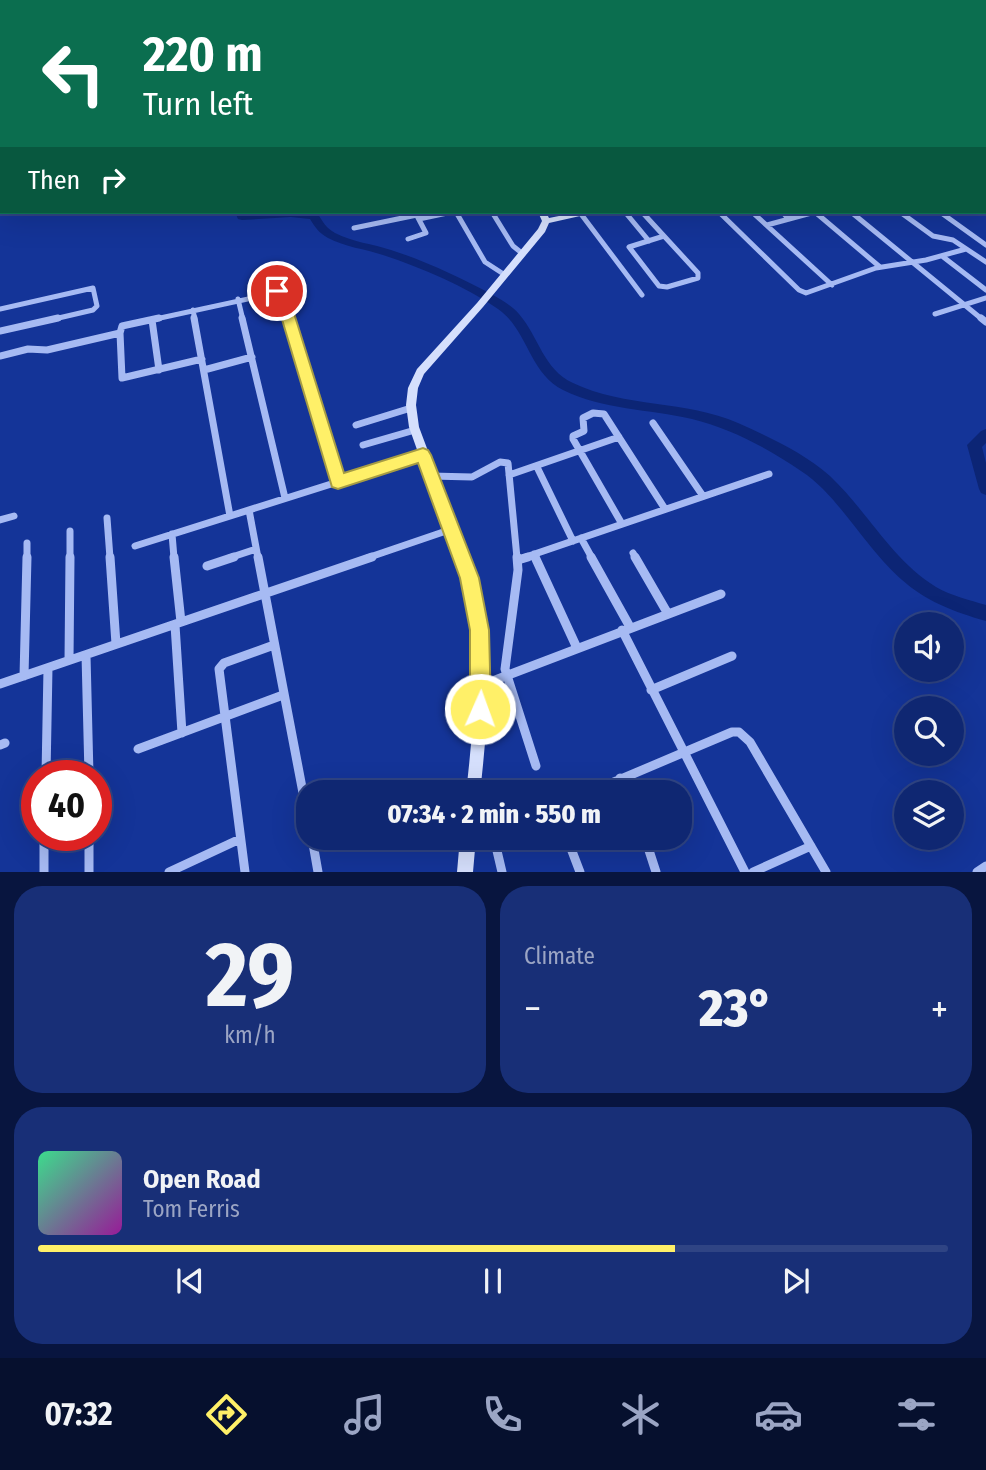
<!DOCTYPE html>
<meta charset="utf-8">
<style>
:root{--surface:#0f2772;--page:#182f77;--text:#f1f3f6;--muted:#9ba5c4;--line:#2f4484;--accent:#fff068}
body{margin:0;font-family:"Fira Sans Condensed",sans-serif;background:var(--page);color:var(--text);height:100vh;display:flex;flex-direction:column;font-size:26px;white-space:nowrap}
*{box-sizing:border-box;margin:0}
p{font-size:23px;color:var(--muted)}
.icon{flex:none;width:38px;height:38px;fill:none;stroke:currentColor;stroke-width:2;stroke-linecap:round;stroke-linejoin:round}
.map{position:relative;height:872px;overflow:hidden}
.drawer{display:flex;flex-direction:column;gap:14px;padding:14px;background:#08153f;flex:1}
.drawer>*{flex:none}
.top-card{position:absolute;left:0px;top:0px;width:987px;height:214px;box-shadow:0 7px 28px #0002,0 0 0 2px var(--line);background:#0b6e4f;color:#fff;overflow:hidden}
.fabs{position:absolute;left:894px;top:612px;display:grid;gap:14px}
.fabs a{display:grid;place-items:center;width:70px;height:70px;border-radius:50%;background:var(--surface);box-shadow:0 7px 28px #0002,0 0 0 2px var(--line);font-size:35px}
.speed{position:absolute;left:21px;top:760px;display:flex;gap:14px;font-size:35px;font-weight:700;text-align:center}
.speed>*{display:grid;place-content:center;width:91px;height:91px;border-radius:50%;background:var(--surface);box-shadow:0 7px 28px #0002,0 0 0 2px var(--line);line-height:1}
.speed .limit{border:10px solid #d22;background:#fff;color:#111}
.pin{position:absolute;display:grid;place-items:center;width:60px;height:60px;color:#fff;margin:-30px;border:4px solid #fff;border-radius:50%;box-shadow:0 2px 7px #0007}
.me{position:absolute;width:77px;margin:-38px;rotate:2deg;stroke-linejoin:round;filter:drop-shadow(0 0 5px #0008)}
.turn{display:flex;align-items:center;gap:24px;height:147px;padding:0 28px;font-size:32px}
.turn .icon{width:91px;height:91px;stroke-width:2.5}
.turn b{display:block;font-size:49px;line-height:60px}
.then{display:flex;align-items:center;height:66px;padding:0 28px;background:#0003;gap:14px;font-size:26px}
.big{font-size:52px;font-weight:800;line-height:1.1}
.drawer .card{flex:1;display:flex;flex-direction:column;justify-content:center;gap:10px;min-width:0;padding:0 24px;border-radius:28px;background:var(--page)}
.drawer .dial{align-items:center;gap:0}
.dial b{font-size:91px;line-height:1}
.song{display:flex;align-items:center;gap:21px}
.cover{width:84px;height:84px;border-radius:10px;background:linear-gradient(135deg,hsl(150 70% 55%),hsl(300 70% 35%))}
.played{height:7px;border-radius:4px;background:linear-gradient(90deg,var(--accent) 70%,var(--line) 70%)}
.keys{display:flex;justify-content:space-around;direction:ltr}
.heat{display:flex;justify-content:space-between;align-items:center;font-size:38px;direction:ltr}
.drawer .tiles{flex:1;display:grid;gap:14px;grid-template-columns:1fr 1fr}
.card:last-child{grid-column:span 2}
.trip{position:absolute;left:296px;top:780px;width:396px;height:70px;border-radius:28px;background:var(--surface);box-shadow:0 7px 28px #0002,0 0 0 2px var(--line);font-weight:800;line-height:70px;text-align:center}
.menu{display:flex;height:112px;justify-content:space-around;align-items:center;background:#06102e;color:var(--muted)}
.menu .icon{width:49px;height:49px}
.menu .selected{color:var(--accent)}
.menu b{font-size:32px;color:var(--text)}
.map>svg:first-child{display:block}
</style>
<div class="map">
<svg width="986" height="872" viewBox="0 0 986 872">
<rect width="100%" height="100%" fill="#143498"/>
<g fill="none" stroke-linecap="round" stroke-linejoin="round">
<path fill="#0c2575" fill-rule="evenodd" d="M0,186H2V193H0Z
M235,212L318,214C323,222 326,228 335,233C352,242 373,244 391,250C426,261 461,278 493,295C502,300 512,306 519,314C539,337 543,369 573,383C625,408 686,400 738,423C769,437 804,453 830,476C868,512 891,559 936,587C952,596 969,600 986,605V621C919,602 898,582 856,528C840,508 824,486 801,471C769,449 730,428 692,419C649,409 603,410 563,390C529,373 528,330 498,309C465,286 422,268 383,255C365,249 345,247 328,238C319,233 315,227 310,219L291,217L242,220L238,219Z
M986,429V443L982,447L986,463V495L981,493L979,489L967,445L981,431Z"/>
<path stroke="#a6baf3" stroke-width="4.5" d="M384,0L386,2
M480,0L482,2
M34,2L48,0
M326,2L336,0
M597,2L604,0
M666,2L675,0
M0,23L2,10"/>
<path stroke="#a6baf3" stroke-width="5" d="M456,212L485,262L505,275
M492,212L513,246L523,254
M625,212L649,241
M642,212L664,236
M719,212L799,290L806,293L876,268L926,260L966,249
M752,212L832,285
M782,212L789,219
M815,212L880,267
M851,212L983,320
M900,212L933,236L953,240L986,262
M940,212L986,245
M341,213L349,212
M581,214L642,295
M419,219L452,212
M767,225L815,212
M354,228L417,215
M664,236L698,273V278L667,287L659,286L629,247Z
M408,239L426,233L415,212
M942,256L986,290
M238,299L243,320
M0,309L93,288L97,306L93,310L50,320
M193,310L195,320
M935,314L986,298
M151,320L280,292L288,320"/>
<path stroke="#a6baf3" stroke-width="7" d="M194,318L230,516
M242,318L285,498
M288,318L338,482
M981,318L986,322
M152,320L159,370
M0,331L58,318
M120,333L122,378L202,359
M0,356L28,349L47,350L120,333L122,326L159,318
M204,370L252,357
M653,423L703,496
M356,425L411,408
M363,445L415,430
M537,467L573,541
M509,475L619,437
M431,476L472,477L500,462L508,463L517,558
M249,510L258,558
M107,518L110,558
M0,520L14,516
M622,524L573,439V436L584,431L583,418L593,413L604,414L665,509
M172,534L174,558
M581,538L592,558
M135,546L423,455
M633,553L636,558
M534,554L536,558
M27,558V543
M70,558V531
M229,558L256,549
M367,558L452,529
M523,558L769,474"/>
<path stroke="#a6baf3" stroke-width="9" d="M110,557L116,644
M174,557L181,622
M258,557L308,819
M517,557L518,570L505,669L536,766
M535,557L577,648
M591,557L630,627
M635,557L668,614
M518,560L528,557
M207,566L234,557
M175,625L182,733
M622,630L745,872
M86,655L89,775
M69,660L70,557
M24,676L27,557
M0,684L372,557
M482,685L721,594
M651,690L732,656
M0,745L5,743
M138,749L283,695
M46,775L48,668
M620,778L627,793
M588,793L732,732H739L750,742L826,872
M44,835V872
M89,835V872
M312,838L318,872
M494,838L502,872
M567,838L580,872
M645,838L656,872
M169,872L240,839
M245,872L219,669L224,663L274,645
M753,872L811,846
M977,872L986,866"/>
<path fill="#d5dffc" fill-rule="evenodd" d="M336,0H342L343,2H337Z
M460,0H471L467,2H456Z
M685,0H692L693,2H687Z
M985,49H986L985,54Z
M538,212H546L549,218L579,212H593L589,214L549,223L545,232L483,307L424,374L418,388L416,405L419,427C437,478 463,526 476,578C494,649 488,722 480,793H466C474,722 481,649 464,579C451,526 426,478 409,427L406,405L408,388L417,369L477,303L538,229L542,221Z
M460,838H476L473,872H457Z"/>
<path fill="#f2f4ff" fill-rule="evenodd" d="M0,83H2V87H0Z"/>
<g stroke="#fff" stroke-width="3.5">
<path id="rail" d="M744,0L749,2"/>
</g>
<use href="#rail" stroke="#143498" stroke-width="2" stroke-dasharray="4.5" stroke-linecap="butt"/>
</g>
<path fill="#fff068" stroke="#a69c44" stroke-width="2" d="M277,286L288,294L344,473L423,448L428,450L431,455L479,578L489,630L491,709L488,716L480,720L473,716L470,709V630L460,578L418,463L338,489L332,487L275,296L270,291Z"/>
</svg>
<div class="fabs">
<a><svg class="icon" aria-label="sound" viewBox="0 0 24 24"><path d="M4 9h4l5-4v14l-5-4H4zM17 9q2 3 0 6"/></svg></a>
<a><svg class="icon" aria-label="search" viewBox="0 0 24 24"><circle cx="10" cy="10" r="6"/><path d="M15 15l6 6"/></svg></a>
<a><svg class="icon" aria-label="layers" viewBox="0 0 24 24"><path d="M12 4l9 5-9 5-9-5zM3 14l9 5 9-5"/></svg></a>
</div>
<div class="speed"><div class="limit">40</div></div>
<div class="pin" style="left:277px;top:291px;background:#d93025"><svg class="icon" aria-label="arrive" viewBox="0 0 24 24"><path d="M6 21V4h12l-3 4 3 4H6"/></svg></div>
<svg class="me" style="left:480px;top:709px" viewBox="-20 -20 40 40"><circle r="17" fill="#fff068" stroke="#fff" stroke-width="3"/><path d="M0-11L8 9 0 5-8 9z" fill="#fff"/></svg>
<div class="trip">07:34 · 2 min · 550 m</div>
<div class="top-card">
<div class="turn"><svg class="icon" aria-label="left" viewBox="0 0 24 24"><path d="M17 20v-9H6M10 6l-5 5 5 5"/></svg><div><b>220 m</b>Turn left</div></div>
<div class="then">Then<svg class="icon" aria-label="right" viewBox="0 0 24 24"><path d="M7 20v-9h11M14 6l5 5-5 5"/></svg></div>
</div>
</div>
<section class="drawer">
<div class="tiles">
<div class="card dial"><b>29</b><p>km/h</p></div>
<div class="card"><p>Climate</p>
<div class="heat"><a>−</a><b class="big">23°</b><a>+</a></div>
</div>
<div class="card">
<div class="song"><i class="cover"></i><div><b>Open Road</b><p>Tom Ferris</p></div></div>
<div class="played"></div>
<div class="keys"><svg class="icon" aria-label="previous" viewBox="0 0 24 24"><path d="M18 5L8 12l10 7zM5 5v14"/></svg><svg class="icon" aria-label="pause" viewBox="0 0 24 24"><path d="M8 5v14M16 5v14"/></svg><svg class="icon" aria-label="next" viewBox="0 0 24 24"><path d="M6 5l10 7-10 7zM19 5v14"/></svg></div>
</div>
</div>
</section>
<nav class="menu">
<b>07:32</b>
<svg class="icon selected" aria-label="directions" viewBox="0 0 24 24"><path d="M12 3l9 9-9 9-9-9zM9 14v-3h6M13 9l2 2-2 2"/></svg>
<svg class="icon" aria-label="music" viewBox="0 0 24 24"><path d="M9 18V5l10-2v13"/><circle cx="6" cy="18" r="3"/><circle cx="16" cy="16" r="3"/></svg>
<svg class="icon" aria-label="phone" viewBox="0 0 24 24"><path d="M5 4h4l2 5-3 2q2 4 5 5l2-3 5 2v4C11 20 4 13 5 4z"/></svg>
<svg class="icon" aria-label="climate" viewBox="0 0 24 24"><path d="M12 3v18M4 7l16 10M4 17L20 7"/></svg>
<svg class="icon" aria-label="car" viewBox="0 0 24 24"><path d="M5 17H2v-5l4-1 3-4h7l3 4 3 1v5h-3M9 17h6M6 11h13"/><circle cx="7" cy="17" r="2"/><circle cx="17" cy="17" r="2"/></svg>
<svg class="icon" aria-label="filters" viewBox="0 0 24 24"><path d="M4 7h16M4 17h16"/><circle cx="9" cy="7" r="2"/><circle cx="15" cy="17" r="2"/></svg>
</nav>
